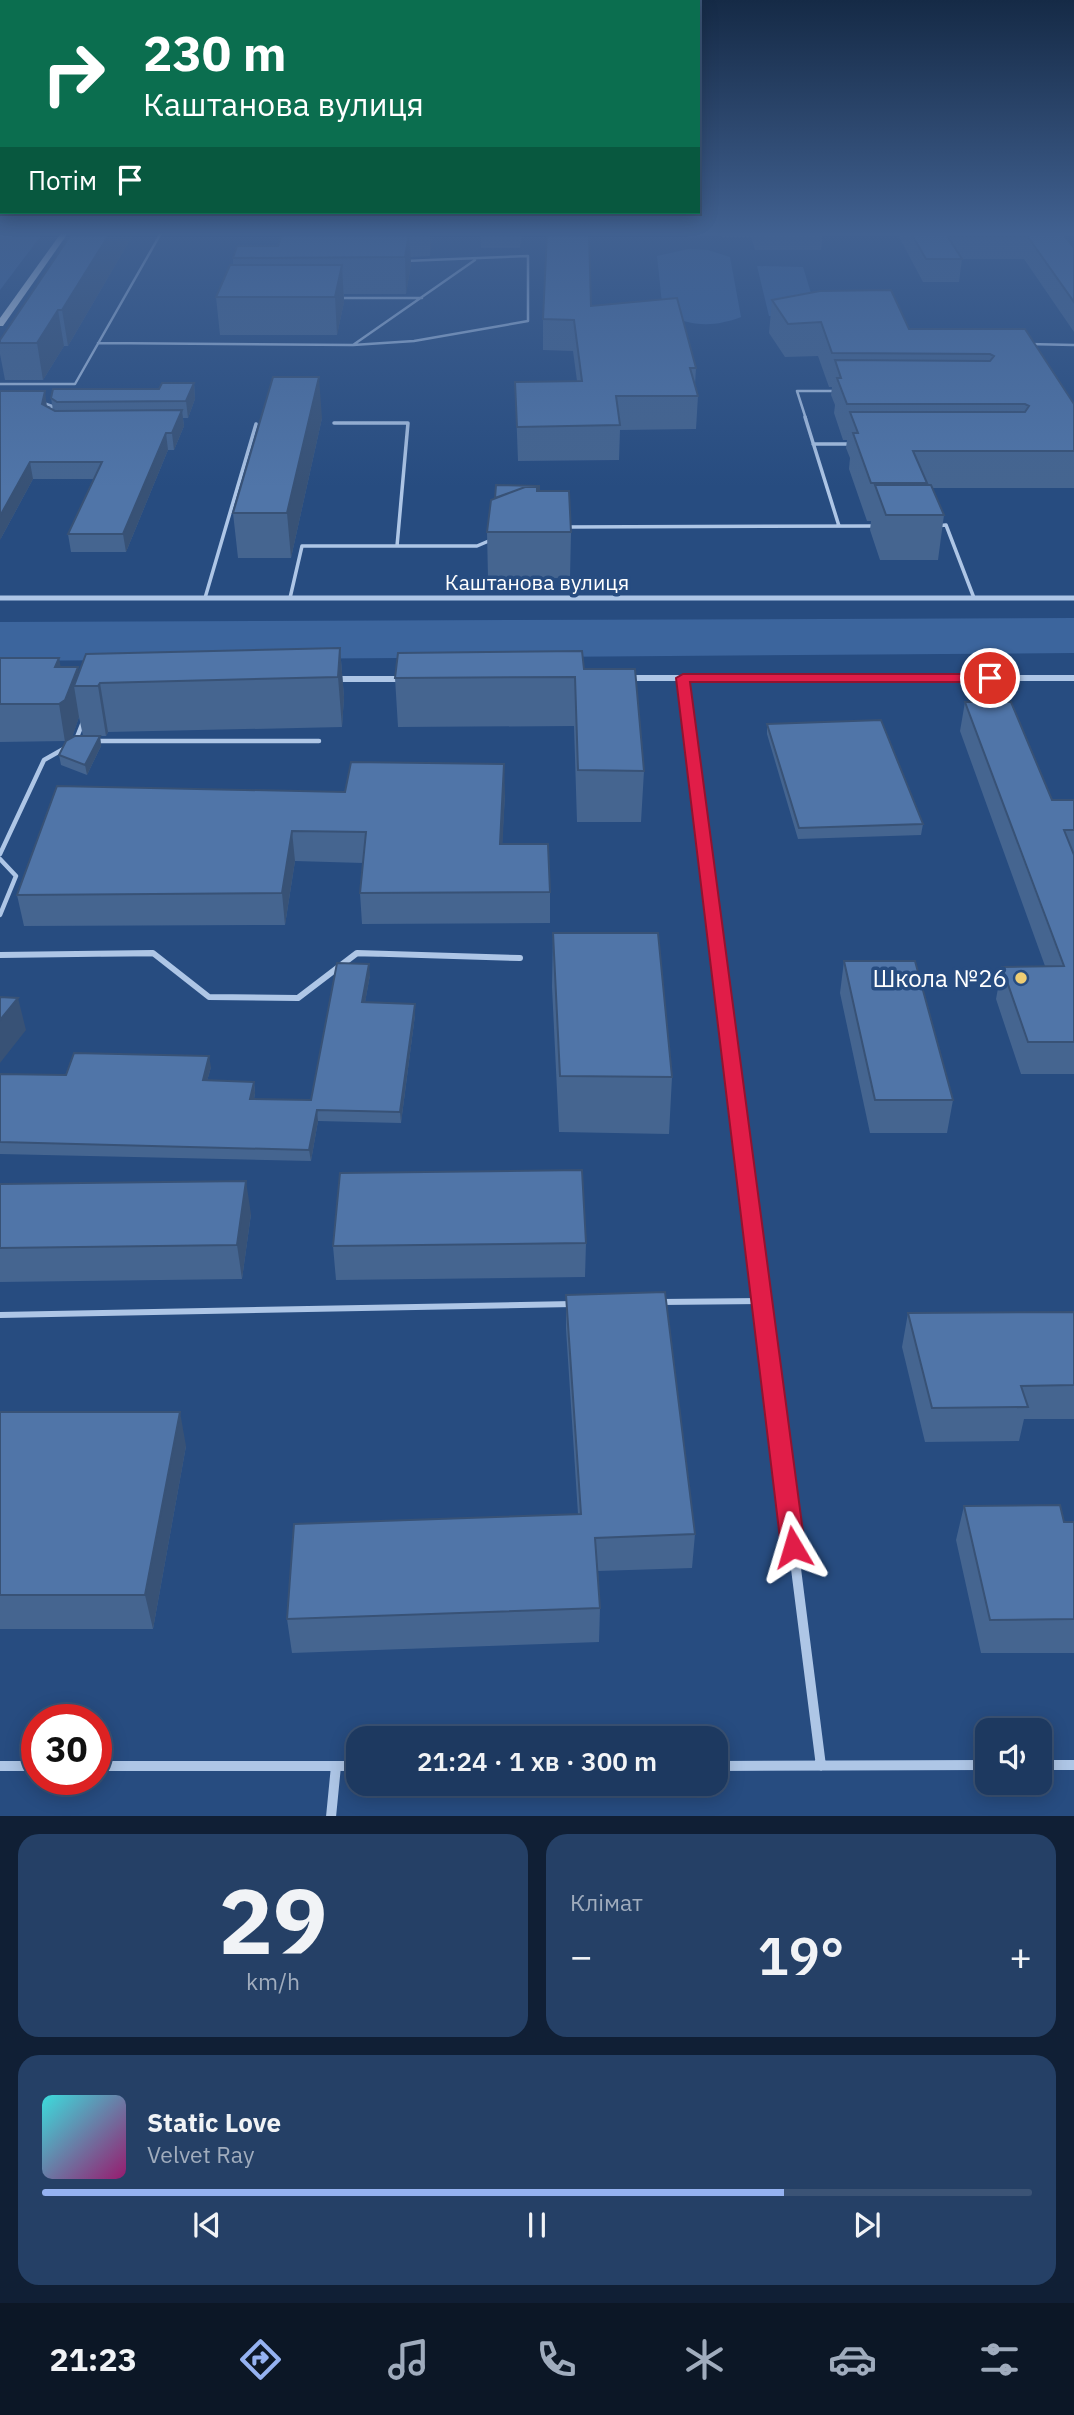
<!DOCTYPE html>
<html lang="uk">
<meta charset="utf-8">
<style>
:root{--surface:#1d3960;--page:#254066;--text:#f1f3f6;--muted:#a0acbd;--line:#3b5375;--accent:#95b2f1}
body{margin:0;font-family:"IBM Plex Sans",sans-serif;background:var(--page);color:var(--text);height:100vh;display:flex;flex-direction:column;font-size:26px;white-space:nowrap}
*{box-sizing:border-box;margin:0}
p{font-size:23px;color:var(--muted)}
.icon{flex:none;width:38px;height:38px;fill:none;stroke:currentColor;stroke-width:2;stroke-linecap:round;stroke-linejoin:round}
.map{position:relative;height:1816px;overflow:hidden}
.drawer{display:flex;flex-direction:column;gap:18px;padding:18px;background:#101f35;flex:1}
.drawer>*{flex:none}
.top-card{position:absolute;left:0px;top:0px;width:700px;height:214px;box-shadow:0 4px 18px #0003,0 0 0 2px var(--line);background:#0b6e4f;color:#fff;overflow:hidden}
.buttons{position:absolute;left:975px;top:1718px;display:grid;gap:14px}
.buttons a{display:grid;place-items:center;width:77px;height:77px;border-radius:14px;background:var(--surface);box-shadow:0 4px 18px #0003,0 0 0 2px var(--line);font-size:35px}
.speed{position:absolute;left:21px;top:1704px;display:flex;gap:14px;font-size:35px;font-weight:700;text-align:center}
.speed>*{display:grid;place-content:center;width:91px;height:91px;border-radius:50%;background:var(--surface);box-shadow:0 4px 18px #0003,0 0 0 2px var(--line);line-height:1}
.speed .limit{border:10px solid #d22;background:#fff;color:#111}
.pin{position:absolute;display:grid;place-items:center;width:60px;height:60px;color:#fff;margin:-30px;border:4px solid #fff;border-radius:50%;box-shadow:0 2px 7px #0007}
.me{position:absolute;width:77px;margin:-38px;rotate:353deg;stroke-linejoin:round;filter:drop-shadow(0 0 5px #0008)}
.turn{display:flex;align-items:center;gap:24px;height:147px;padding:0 28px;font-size:32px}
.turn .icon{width:91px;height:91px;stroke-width:2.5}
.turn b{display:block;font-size:49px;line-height:60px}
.then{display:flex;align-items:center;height:66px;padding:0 28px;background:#0003;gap:14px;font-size:26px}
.big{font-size:52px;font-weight:600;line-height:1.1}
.drawer .card{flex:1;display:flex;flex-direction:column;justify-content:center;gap:10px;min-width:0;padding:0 24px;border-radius:21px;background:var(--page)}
.drawer .dial{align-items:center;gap:0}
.dial b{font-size:91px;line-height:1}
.song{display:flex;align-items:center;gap:21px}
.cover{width:84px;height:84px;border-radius:10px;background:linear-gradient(135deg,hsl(180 70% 55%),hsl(320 70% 35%))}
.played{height:7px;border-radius:4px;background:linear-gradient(90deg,var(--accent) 75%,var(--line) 75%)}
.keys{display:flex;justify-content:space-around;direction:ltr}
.heat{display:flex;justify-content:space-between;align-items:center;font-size:38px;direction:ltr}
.drawer .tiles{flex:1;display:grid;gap:18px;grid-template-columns:1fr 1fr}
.card:last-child{grid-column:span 2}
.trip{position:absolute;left:346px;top:1726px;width:382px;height:70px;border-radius:21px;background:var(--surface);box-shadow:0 4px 18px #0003,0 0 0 2px var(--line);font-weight:600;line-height:70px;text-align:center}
.menu{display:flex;height:112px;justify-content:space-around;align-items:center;background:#0c1726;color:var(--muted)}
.menu .icon{width:49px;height:49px}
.menu .on{color:var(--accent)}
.menu b{font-size:32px;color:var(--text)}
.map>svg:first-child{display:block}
</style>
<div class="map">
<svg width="1074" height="1817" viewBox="0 0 1074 1817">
<rect width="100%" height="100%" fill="#274c80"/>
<path fill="#3c659d" d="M0,233H43L0,290Z
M688,249L708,250L730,257L741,317C713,328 689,326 663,313L657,256Z
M757,266L803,267L818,316H769Z
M1074,618V653L0,661V622Z"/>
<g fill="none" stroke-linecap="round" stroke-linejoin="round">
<path stroke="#aec6e6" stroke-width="2.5" d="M337,298H422
M98,343L353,345L475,260
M1028,344L1074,345
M353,345L414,341L528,321V256L405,261
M0,384H75L161,233
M41,402L52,406L49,415
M806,419L797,391H838"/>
<path stroke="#aec6e6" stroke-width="3.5" d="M805,417L839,526
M334,423H408L397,546
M813,444H852
M936,526L946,525L974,598
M565,527L877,526
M205,598L256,424
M290,598L302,546H477L491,540"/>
<path stroke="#aec6e6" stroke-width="4.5" d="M94,741H319
M75,742L83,722
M0,854L44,760L67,747
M0,859L16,876L0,915
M101,954H154
M356,954H379"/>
<path stroke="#aec6e6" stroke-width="6" d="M0,955L153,953L209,997L298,998L357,953L520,958
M660,1302L762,1301
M0,1315L573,1304"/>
<path stroke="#aec6e6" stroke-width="5" d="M0,598H1074"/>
<path stroke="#aec6e6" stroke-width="6" d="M627,678H1074
M683,678L718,954
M333,679H402"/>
<path stroke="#aec6e6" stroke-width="8" d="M718,952L766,1334"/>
<path stroke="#aec6e6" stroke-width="10" d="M766,1332L821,1766
M1040,1765H1074
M0,1766H37
M96,1766H359
M716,1766L987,1765
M331,1817L336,1766"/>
<path fill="#d7e4f5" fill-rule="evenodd" d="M61,233H68L3,326H0V318Z"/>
</g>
<path fill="#456590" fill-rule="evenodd" d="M72,233H134L68,346H64L43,380H5L0,354V340Z
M282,233H432L430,256L410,257L411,264L406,294H344V302L337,335H220L216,297L233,265V258L278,246Z
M480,233H522L520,248H481Z
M721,233H823L821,250H755L751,237H722Z
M897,233H1062L1074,248V332L1024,259H962L959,282H923Z
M772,300L909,329H1025L1074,404V488H932L944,515L938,560H880L870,530L871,521H867L849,469L850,458L846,448L847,440H843L834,413L835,405L831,395L832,387H829L818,356L785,357L769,333Z
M591,306L696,368L695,385L698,396L696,429L620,430L619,460L518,461L515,382L577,381L573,351L543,350V319Z
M194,383L195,399L188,418H183L184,426L174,450H168L126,552H71L68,534L94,479H33L0,540L47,407L53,410L51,398L159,389Z
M322,418L291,558H238L233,513Z
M539,491L571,532L570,578H488L487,532L495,498Z
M340,648L344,697L342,727L108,732L106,736H100L101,746L87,775L61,765L59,755L66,741L0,742V658L61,667L79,673ZM79,717L83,736L72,737Z
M584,669L644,771L641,822H577L574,726L398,727L395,678Z
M965,702L1052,800H1074V1074H1021L996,999L1002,967L1045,966L960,731Z
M767,724L923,824L921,835L798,839L767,734Z
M345,792L505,794L502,844L550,892V923L362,924L360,893L363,863L295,861L285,925L24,926L17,895Z
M553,933L672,1077L669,1134L559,1132L552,987Z
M844,961L953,1100L947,1133H870L840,993Z
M370,975L365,1002L415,1015L401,1123L318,1121L311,1161L0,1154V1074L66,1075L211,1067L207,1081L254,1082L255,1093L254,1099L311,1100Z
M0,1184L251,1214L242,1279L0,1282Z
M586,1243L585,1277L336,1280L333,1246Z
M566,1295L695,1534L692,1568L598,1571L600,1608L599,1642L292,1653L287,1619L578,1514L566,1329Z
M1074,1312V1419H1024L1019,1441L925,1442L902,1347L908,1313Z
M0,1412L186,1446L153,1629H0Z
M964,1506L1064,1522H1074V1653H981L956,1540Z"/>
<path fill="#385276" d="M110,233H134L68,346L62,310Z
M409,233L411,264L406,294L405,257Z
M430,233H432L430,256Z
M342,265L344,302L337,335L335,297Z
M58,310L64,346L43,380L37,343Z
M319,377L322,418L291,558L287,513Z
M194,383L195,399L188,418L186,401Z
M45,391L47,407L42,404Z
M182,410L184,426L174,450L172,433Z
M166,433L168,450L126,552L123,534Z
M30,462L33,479L0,540V516Z
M340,648L344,697L342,727L338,677Z
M59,658L66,694L78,667L81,686H74L79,717L72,738L65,742L59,704L55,667Z
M100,683L108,732L106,736L98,686Z
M100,736L101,746L87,775L85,765Z
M504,764L505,794L501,875L500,844Z
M292,831L295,861L285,925L282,893Z
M369,964L370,975L363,1014L362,1002Z
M18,998L26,1030L0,1063V1020Z
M415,1004V1015L401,1123L400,1112Z
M209,1056L211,1067L204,1092L203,1080Z
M254,1082L255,1093L252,1110L250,1099Z
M317,1110L318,1121L311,1161L309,1150Z
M246,1181L251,1214L242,1279L237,1245Z
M180,1412L186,1446L153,1629L145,1595Z"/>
<path fill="#5075a8" stroke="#385276" stroke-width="2" d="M72,233H110L62,310H58L37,343H0V340Z
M282,233H409L405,257L233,258L237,246H278Z
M547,233H589L591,306L677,298L696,368H690L698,396H616L620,425L517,427L515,382L582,381L574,320L543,319Z
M911,233H1062L1074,248V302L1028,237H948L962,259H926Z
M230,265H342L335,297H216Z
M891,290L909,329H1025L1074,404V451H913L927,483H871L853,433H858L850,412H1025L1029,406L1025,404H847L837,378H841L835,360L990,361L994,356L990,354L832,353L821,322L788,324L772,300L820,291Z
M273,377H319L287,513H233Z
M162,383H194L186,401L57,402L51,398L53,389H159Z
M0,391H45L42,404L55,411L182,410L172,433H166L123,534H68L102,462H30L0,516Z
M496,485L539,486V491H537V487H525L495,498Z
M875,485H931L944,515H886Z
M525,487H537V491H569L571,532H487L491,500Z
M340,648L338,677L100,683L98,686H74L86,654Z
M582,651L584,669H635L644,771L578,770L575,677L395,678L398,653Z
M0,658H59L55,667H78L65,700L59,704H0Z
M965,702H1011L1052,800H1074V830H1064L1074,855V1042H1028L1002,967L1064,966Z
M881,720L923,824L799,828L767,724Z
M75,736H100L85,765L59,755L66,741Z
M351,762L504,764L500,844H548L550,892L360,893L366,832L292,831L282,893L17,895L57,786L345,792Z
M553,933H658L672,1077L560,1076Z
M844,961H915L953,1100H875Z
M337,963L369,964L362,1002L415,1004L400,1112L317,1110L309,1150L0,1142V1074L66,1075L74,1053L209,1056L203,1080L254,1082L250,1099L311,1100Z
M0,997L18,998L0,1020Z
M582,1170L586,1243L333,1246L340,1173Z
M246,1181L237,1245L0,1248V1184Z
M665,1292L695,1534L595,1538L600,1608L287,1619L294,1524L581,1514L566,1295Z
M1074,1312V1385L1021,1386L1028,1407L932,1408L908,1313Z
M0,1412H180L145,1595H0Z
M1060,1505L1064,1522H1074V1619L990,1620L964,1506Z"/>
<linearGradient id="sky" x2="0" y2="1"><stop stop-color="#152a46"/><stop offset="0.48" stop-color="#416191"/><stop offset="1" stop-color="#416191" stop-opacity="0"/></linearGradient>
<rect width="1074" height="487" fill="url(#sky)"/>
<path fill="#e11d48" stroke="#92132f" stroke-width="2" d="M683,674H990L997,678L990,682H690L805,1547L801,1554L793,1557L785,1554L781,1547L676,678Z"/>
<circle fill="#eecd74" stroke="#274c80" stroke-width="2.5" cx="1021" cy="978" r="7"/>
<g text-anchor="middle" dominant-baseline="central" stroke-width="7" stroke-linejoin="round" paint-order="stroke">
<g font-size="21" fill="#fff" stroke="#274c80">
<text x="537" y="582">Каштанова вулиця</text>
</g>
<g font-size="24" fill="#fff" stroke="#274c80" text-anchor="end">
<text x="1007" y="978">Школа №26</text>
</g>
</g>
</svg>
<div class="buttons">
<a><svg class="icon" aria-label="sound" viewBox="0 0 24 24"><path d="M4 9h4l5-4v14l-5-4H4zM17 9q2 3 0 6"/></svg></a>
</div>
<div class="speed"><div class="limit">30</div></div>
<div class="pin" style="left:990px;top:678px;background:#d93025"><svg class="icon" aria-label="arrive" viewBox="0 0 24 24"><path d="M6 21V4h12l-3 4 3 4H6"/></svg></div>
<svg class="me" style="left:793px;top:1547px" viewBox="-20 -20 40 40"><path d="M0-17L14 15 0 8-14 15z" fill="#e11d48" stroke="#fff" stroke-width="4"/></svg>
<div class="trip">21:24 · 1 хв · 300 m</div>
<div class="top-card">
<div class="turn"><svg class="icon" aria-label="right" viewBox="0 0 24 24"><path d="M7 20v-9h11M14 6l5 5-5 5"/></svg><div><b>230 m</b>Каштанова вулиця</div></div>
<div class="then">Потім<svg class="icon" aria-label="arrive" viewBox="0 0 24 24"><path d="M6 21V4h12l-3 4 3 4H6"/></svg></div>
</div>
</div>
<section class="drawer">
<div class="tiles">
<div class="card dial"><b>29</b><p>km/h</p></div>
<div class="card"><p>Клімат</p>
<div class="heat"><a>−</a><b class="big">19°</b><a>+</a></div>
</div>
<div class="card">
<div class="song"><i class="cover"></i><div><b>Static Love</b><p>Velvet Ray</p></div></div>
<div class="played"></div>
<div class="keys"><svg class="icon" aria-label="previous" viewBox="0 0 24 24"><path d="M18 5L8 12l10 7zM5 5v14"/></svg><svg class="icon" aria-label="pause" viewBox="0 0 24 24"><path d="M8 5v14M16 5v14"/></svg><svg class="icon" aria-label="next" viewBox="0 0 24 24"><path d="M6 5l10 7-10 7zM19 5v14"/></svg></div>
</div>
</div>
</section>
<nav class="menu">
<b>21:23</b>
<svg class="icon on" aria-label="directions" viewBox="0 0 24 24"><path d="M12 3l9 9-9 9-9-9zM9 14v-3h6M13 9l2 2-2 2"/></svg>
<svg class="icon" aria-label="music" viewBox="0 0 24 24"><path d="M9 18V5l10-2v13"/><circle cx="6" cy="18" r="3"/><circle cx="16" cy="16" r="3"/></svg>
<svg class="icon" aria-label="phone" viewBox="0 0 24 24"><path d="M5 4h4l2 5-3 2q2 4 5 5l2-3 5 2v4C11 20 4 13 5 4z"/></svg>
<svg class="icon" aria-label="climate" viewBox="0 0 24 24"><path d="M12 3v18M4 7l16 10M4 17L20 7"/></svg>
<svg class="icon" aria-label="car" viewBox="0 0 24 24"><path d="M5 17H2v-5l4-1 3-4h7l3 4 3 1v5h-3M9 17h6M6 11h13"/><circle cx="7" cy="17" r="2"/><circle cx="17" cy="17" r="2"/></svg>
<svg class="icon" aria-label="filters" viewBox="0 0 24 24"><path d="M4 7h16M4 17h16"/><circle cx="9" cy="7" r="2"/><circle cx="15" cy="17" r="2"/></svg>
</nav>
